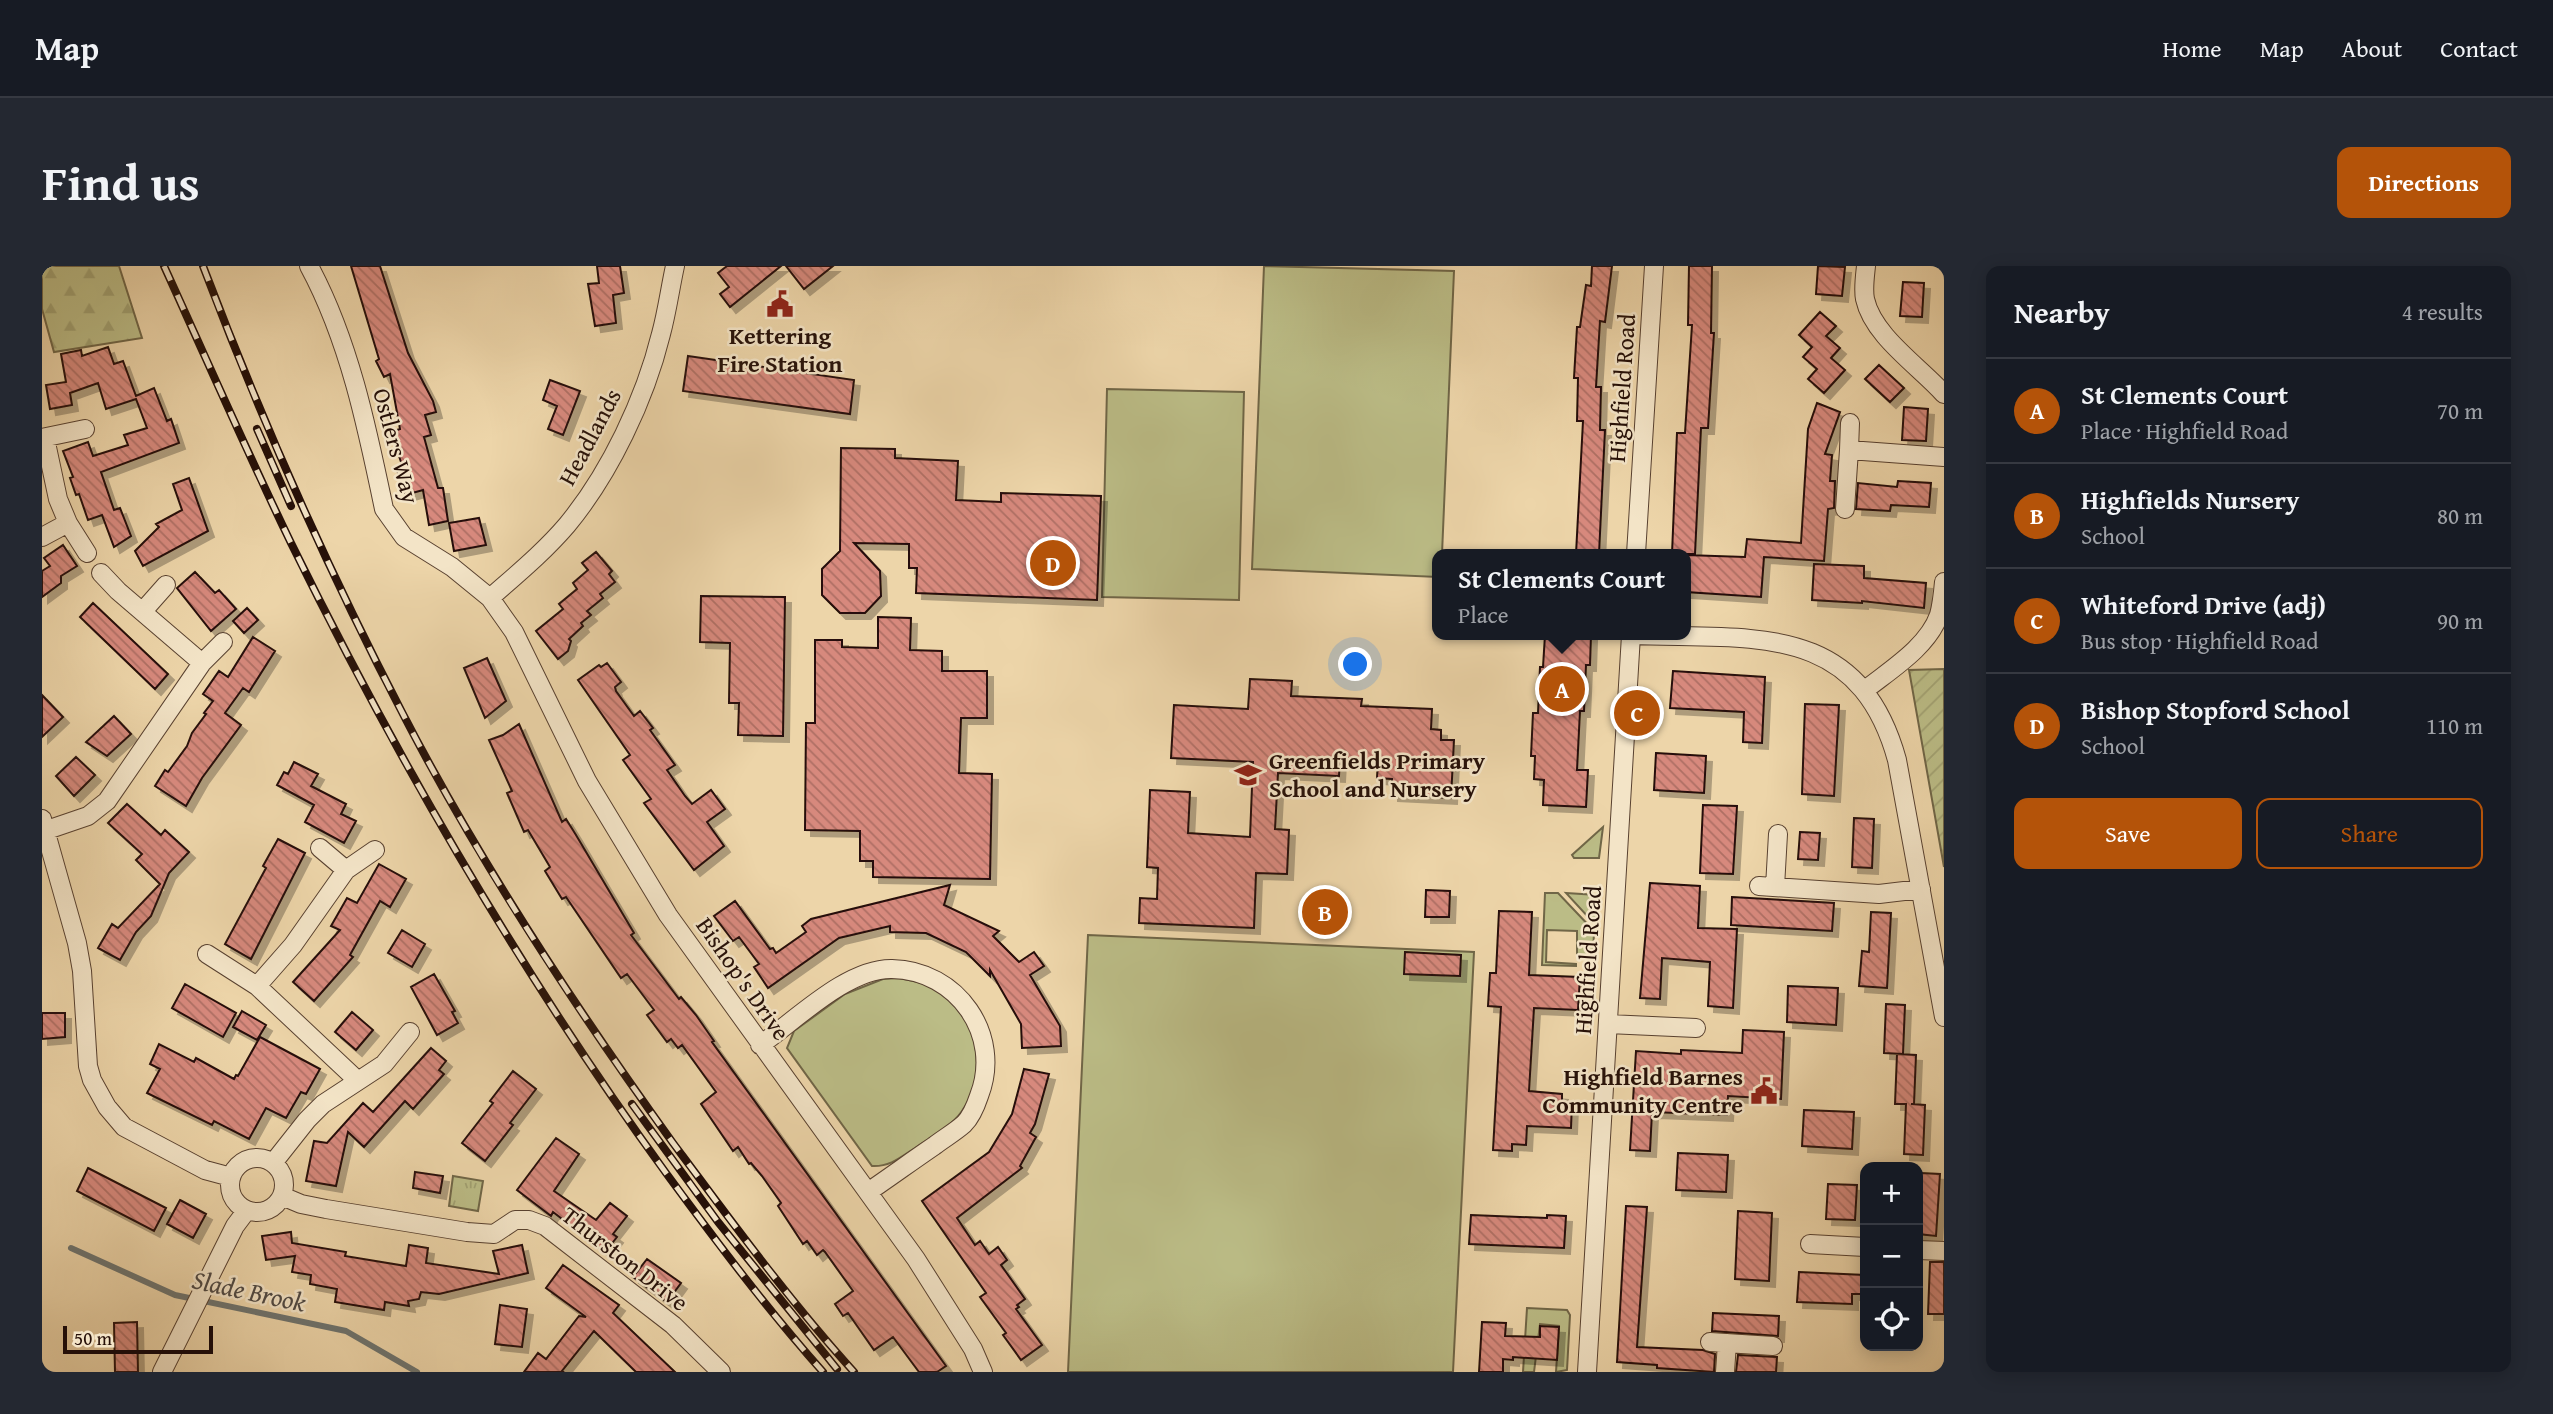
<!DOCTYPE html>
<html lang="en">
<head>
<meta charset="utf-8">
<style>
  body { margin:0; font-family:"Gentium Book Plus",serif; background:#242831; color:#f1f3f6 }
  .controls { position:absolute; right:21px; bottom:21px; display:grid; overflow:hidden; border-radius:14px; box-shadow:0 4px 18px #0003 }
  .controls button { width:63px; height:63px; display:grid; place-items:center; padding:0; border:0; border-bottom:2px solid #363941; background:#171b24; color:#f1f3f6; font:35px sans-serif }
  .scale { position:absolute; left:21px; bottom:18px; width:150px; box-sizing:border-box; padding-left:7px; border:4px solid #261008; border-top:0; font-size:19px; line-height:24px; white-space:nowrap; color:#261008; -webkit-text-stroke:5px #f3e4c7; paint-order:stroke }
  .you { position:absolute; left:1314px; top:399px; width:24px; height:24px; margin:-18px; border:5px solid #fff; border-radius:50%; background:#1a73e8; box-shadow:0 0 0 10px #1a73e833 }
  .badge { display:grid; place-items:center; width:46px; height:46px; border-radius:50%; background:#b45309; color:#fff; font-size:23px; font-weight:700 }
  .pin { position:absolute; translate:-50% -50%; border:4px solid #fff; box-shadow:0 2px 7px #0006 }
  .popup { position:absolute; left:1390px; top:283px; width:259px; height:91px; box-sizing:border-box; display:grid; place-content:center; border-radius:14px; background:#171b24; filter:drop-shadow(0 2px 5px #0005); font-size:23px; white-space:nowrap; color:#9ea1a6 }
  .popup b { font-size:26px; color:#f1f3f6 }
  .popup::after { content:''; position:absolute; left:50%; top:100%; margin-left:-14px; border:14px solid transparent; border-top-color:#171b24 }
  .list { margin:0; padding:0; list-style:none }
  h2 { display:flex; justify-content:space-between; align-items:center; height:91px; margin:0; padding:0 28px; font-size:30px }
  h2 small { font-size:23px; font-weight:400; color:#9ea1a6 }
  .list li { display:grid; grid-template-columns:46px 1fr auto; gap:21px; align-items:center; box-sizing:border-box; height:105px; padding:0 28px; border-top:2px solid #363941 }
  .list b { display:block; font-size:26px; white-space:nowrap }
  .list p { margin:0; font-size:23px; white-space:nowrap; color:#9ea1a6 }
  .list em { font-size:23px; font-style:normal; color:#9ea1a6 }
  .actions { display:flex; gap:14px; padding:21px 28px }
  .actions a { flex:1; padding:16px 0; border:2px solid #b45309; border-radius:14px; text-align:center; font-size:24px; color:#b45309 }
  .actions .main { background:#b45309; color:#fff }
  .icon { flex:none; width:38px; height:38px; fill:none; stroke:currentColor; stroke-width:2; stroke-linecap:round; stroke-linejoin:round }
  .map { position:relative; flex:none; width:1902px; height:1106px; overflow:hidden; border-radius:14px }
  header { display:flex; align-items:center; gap:42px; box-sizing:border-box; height:98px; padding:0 35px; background:#171b24; border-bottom:2px solid #363941 }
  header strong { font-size:33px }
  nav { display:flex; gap:38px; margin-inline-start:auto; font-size:24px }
  .intro { display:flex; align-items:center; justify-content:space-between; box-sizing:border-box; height:168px; padding:0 42px }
  h1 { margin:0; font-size:49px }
  .button { padding:18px 32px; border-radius:14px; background:#b45309; color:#fff; font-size:24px; font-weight:700 }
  main { display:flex; gap:42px; padding:0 42px }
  aside { flex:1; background:#171b24; border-radius:14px; box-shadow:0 4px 18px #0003 }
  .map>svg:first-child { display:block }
  .grass { fill:#bbbc86; stroke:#706647; stroke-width:2 }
  .forest { fill:url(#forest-firs); stroke:#706647; stroke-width:2 }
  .park { fill:url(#park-tufts); stroke:#706647; stroke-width:2 }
  .garden { fill:url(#garden-furrows); stroke:#706647; stroke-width:2 }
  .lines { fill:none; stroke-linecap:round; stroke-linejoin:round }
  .stream { stroke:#6e746f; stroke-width:6 }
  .building { fill:url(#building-back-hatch); stroke:#261008; stroke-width:2; filter:url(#shadow) }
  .minor-casing { stroke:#584130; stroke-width:20 }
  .minor { stroke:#f3e4c7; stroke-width:18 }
  .rail-casing { stroke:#261008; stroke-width:8 }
  .rail { stroke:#f3e4c7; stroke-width:5; stroke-dasharray:16; stroke-linecap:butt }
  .labels { text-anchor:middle; stroke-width:5; stroke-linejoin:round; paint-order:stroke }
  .poi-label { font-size:24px; font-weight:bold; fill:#261008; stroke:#f3e4c7 }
  .street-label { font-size:24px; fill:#261008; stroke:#f3e4c7 }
  .water-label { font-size:26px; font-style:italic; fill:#504a44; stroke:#f3e4c7 }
</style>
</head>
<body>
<header>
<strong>Map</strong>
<nav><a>Home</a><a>Map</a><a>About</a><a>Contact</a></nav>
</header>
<div class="intro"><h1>Find us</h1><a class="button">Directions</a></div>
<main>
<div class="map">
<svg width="1902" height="1106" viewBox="0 0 1902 1106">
  <defs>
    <pattern id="forest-firs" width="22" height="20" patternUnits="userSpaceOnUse" patternTransform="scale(1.75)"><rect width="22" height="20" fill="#bbbc86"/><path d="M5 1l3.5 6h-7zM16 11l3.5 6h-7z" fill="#a1a172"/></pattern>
    <pattern id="park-tufts" width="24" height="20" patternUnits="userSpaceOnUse" patternTransform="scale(1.75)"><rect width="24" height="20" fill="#bbbc86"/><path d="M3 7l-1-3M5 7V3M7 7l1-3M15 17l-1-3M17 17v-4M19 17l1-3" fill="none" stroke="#a1a172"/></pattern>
    <pattern id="garden-furrows" width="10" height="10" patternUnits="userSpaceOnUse" patternTransform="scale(1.75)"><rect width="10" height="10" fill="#bbbc86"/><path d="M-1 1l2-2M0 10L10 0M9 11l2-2" fill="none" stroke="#a1a172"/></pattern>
    <pattern id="building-back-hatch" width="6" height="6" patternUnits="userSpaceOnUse" patternTransform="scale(1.75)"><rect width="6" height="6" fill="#d7897d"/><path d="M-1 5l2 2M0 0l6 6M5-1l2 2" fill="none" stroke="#ae6f64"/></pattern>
    <filter id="shadow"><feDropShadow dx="6" dy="6" stdDeviation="0" flood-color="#0004"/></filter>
  </defs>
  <rect width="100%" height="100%" fill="#edd5a9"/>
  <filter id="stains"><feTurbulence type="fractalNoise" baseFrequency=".00286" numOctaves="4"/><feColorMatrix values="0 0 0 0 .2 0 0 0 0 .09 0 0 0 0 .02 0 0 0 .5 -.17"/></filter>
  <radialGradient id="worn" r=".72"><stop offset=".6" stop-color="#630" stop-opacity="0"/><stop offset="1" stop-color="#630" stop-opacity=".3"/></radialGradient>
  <!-- grass -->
  <path class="grass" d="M1222,0L1412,5L1400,288H1396V311L1210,303Z
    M1065,123L1202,126L1197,334L1060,331Z
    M1561,561L1557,592H1532L1530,589Z
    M1503,627H1516L1552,665L1551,690L1535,689V665L1505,664L1504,696L1534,698V700L1500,699Z
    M1524,627L1555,629V653H1548Z
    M1046,669L1432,686L1411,1106H1026Z
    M856,712C868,714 881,716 893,722C935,745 948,806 920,845C909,861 889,871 873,882C859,891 848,901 830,900L745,782L752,765L803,728L841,713Z
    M1485,1042L1525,1044L1528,1049L1525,1104L1514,1106L1517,1060L1498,1058L1492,1106H1481Z"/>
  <!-- forest -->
  <path class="forest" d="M0,0H77L100,72L12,86L0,43Z"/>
  <!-- park -->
  <path class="park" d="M411,910L441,915L436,945L407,940Z"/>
  <!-- garden -->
  <path class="garden" d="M1902,403V601L1867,404Z"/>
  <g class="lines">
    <!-- stream -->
    <path class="stream" d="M29,982L133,1029L304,1065L375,1106"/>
  </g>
  <!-- building -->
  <path class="building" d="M309,0H338L366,87L391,135L394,146L383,149L389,169L382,171L396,222H401L406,255L387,259L381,224L363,229L354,201L360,199L354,181L357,180L352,165L358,163L348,108L342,111L334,95L337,93Z
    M555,0H578L582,27L571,29L574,57L553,60L546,18L557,17Z
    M685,0H739L688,41L678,28L687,21L676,7Z
    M744,0H791L762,23Z
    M1550,0H1570L1563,56L1558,55L1554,121H1559L1558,164H1563L1557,288H1534L1541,155H1535L1536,112H1532L1535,61H1538L1544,19L1549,20Z
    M1647,0H1670L1669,67H1672L1666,162H1659L1653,288H1630L1635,167H1643L1650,59H1646Z
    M1776,0L1803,1L1800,30L1774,28Z
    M1861,16L1882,17L1880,51L1858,50Z
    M1778,46L1794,60L1784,70L1798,82L1789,92L1803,104L1782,127L1766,113L1775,103L1761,91L1770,81L1757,69Z
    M66,81L72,98L81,95L94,130L112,122L125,155L129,153L137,177L59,206L72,244L78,242L89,270L72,281L60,249L46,254L37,228L34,229L28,212L31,211L21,185L46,176L51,190L86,179L82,169L105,162L94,133L64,143L56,117L28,127L30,139L8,143L4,119L24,116L19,88L39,84L40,90Z
    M646,90L812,114L808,148L641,125Z
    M1837,99L1862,122L1848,136L1823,113Z
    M508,114L538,125L521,169L506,163L515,140L501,134Z
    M1775,137L1798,146L1783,188L1790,189L1788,215H1793L1792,242L1786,243L1782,295L1722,291L1719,331L1644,326V289L1703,291L1705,273L1759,277L1766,163Z
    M1862,141L1886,143L1884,175L1860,174Z
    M799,182L853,183V192L916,195L914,234L959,236V227L1059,230L1055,334L874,327L875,302H867V278L812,277L838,305L839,330L823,347H798L780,329V303L798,285Z
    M147,212L166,265L101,300L93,285L117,261L114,258L140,244L131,218Z
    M1856,215L1889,217L1887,241L1849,239L1848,245L1814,243L1816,217L1855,221Z
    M437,252L444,279L412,285L407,257Z
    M21,279L35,300L19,310V317L0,331V305L8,300L2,292Z
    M554,286L570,305L567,308L573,316L558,328L561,332L545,345L549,349L539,357L541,360L527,373L529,375L526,385L516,393L494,365L521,343L517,338L535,323L531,317L546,304L540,297Z
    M1772,298L1822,300V312L1884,317L1882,342L1820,335V337L1770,334Z
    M153,306L173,327L177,324L194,343L169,365L135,322Z
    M659,330L743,331L741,470L696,469L697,437H687L688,377L658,376Z
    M51,337L126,408L113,423L38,351Z
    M205,342L216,354L202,367L191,355Z
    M836,351L869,352L868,384L900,385V405H945V452H919L917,507L950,508L948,613L831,611V595H818V565L763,564L764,457H773V374H800V381L836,382Z
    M1503,369H1549L1548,399H1544L1542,445H1538L1535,504H1546L1544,541L1501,539L1502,514L1492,513L1493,490H1489L1491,447H1496L1498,401H1501Z
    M211,371L233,385L207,426L201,422L183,447L199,459L160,512L144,540L113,520L123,504L126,506L145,480L150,467L164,448L162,447L171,435L161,428L177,405L186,411Z
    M445,392L464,435L443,452L422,402Z
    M565,397L579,416L573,421L574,425L592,450L598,445L611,462L608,464L633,499L625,504L643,530L650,538L669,524L683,543L665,556L682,580L652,604L602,537L609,533L581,494L588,489L536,414L557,399L559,401Z
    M1631,405L1723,411L1720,477L1701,476L1702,446L1628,442Z
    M1208,413L1250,415L1249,430L1320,433L1319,440L1390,443L1389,463L1399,464V474H1412L1409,532L1350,529V513L1335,512L1336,494L1298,492L1297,510L1236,507L1233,563L1247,564L1245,608L1214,607L1212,662L1097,657L1098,632L1115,633L1116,602L1105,601L1108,524L1148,526L1146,567L1208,571L1211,496L1129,492L1132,439L1206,443Z
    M0,429L21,451L0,471Z
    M1763,438L1797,439L1792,530L1760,528Z
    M72,450L89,468L65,490L44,476Z
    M477,458L520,556L524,553L534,569L592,667L589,669L637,733L639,731L654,749L672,775L670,776L904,1100L895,1106H877L851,1071L832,1084L806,1047L801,1050L793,1038L811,1025L783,986L781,984L775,989L765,975L761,978L736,940L739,937L720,910L709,897L707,898L696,881L691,885L659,838L674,826L640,779L636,782L629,773L625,776L605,749L612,744L585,708L579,712L524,631L520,633L503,605L508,601L486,564L482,566L465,527L470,525L447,474L461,469Z
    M1614,487L1664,490L1662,527L1612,524Z
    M34,491L53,509L32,530L14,510Z
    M252,496L276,508L269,520L304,538L299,548L314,555L302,577L263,556L272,539L235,519L242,506L246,508Z
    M85,538L119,569L123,564L147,586L127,607L109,650L94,666L78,694L56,682L70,658L76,662L118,618L94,594L100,588L66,557Z
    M1661,539L1695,540L1691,608L1658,607Z
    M1812,552L1832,553L1830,602L1810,601Z
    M1758,566L1778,567L1776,594L1756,593Z
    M236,573L263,587L209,693L183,678L224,602L221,600Z
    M337,598L364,613L348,641L338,635L308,689L311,691L272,735L251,716L298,664L289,660L305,632L315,637Z
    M1608,617L1658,620L1656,662L1695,663L1691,742L1666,740L1668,696L1620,692L1618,733L1598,732Z
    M908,619L902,639L957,665L951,670L977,696L992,686L1002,700L988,709L1018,760L1019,780L980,782L979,758L948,704V710L924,686L884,667L848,666V660L797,672L726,722L712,701L717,698L697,671L691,675L672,650L693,635L728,683L731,682L734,687L764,666L760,660L769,653Z
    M1384,624L1408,625L1407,651H1383Z
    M1690,631L1792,637L1790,665L1689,659Z
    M1457,645L1490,646L1487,709L1538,711L1536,744L1492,742L1487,825L1520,828V836H1530L1529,862L1485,860L1484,879L1470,878V885L1451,884L1459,741L1446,740L1448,707H1454Z
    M1829,646L1849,647L1845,722L1817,720L1820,685L1827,686Z
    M360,664L383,678L370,701L346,687Z
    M1363,686L1419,689L1418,710L1362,708Z
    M392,708L413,745L410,746L416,757L395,769L369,721Z
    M143,718L194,747L181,771L130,742Z
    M1746,720L1796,722L1794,759L1745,756Z
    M1844,738L1863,739L1861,788L1842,787Z
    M200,745L224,759L215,774L191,761Z
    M310,746L331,764L314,784L293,766Z
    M0,747H23V771L0,773Z
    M1701,764L1742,766L1739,833L1686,830L1685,849L1610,846L1608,885L1588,884L1594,785L1639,788V784L1700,787Z
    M218,771L278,803L264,828L259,826L244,852L224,842L207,873L172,855L170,859L105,827L118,803L108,798L117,778L152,796L154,792L192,813L194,809L196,810Z
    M389,782L404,795L397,804L402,808L371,843L363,835L322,881L306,866L294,920L264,915L272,875L285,877L321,837L331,846Z
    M1855,788L1874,789L1872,838H1869L1883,839L1881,889L1862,888L1864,838H1853Z
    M982,803L1007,808L993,858L988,867L994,871L978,900L980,902L915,952L933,979L938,975L947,988L956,981L965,994L959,999L983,1033L975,1039L977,1041L974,1043L1000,1079L979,1094L961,1069L964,1067L938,1031L944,1027L880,935L947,886L970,848Z
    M471,805L494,823L468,857L471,859L443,895L420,877L451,837L448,835Z
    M1762,844L1812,846L1810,883L1760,880Z
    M514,872L537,888L512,925L554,954L568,937L585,950L571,968L575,971L563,986L511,946L509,950L475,924Z
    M1636,887L1686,889L1684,926L1634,924Z
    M46,902L124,942L112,965L35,925Z
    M373,906L401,910L398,927L371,922Z
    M1879,907L1898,908L1894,970L1876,968Z
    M1786,918L1815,919L1813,954L1784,953Z
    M138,934L164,948L151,972L125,958Z
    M1584,940L1605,941L1595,1081L1661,1084L1673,1088L1672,1106L1615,1102V1099L1575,1096Z
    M1696,945L1730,947L1727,1015L1693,1013Z
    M1429,949L1505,952V949L1524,950L1522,982L1427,978Z
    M249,966L250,977L304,986L303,990L364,1000L367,979L386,982L384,997L457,1008L451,985L480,979L486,1007L397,1028L379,1026L377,1033L366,1035L367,1040L343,1036L342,1044L293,1036L295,1023L268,1018L269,1009L250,1006L253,990L224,994L220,970Z
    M605,993L639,1017L625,1036L591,1011Z
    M1888,996H1902V1048H1886Z
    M521,999L577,1039L571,1047L633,1106H594L552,1065L520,1105L522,1106H482L496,1087L504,1093L537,1050L544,1051L504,1022Z
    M1757,1006L1823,1009V1028H1810V1038L1755,1036Z
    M458,1039L485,1043L480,1081L453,1078Z
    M1671,1047L1737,1050L1736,1070L1670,1065Z
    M95,1056L96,1106H73L72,1057Z
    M1440,1056L1464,1057L1463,1070L1498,1071V1060L1517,1061L1515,1094L1471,1091V1094L1461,1093V1106H1437Z
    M1696,1089L1735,1091L1734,1106H1694Z"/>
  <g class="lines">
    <defs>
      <path id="minor" d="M267,0C307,74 325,161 342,243L362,271L410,301L448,332L472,366L545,515L626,649L874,993L931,1083L941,1106
        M1824,0C1823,10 1821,23 1823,33C1831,70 1877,100 1902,128
        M0,172L43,163
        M3,172L16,233L26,257L45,287
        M1807,184L1808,157
        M1803,243L1807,184L1902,191
        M0,271L26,257
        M1594,288L1612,0
        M448,332C474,309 502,286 525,259C568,207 603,133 619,68C625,46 628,23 633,0
        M101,345L124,319
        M160,397L181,376
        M1823,424C1848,404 1886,381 1897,349C1900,338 1901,327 1902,316
        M0,553L35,677L40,705L46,800L50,814L65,841L82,861L163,904L189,911
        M5,564L46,550L65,535L160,397L76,325L59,307
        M278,582L304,604
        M1717,620L1837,628L1879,623
        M1733,621L1736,568
        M165,688L215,720
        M1566,758L1654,762
        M718,779C753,755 805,702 850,703C915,704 961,769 937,830C934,839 929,851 922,858C913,866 901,873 892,880C870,895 848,911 826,926
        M315,814L215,720L251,679L304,604L333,584
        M188 919a27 27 0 1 1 54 0a27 27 0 1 1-54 0Z
        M231,897L265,854L281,838L342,798L368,766
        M240,930L259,938L284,943L425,966L452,968L473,954H487L503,960L631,1059L679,1106
        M1768,978L1823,981
        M1876,984L1902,985
        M1668,1076L1731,1080
        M120,1106L193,960L205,944
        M1545,1106L1589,369C1707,374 1816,353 1855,494L1902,751
        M1683,1106L1685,1077"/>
    </defs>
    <!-- minor casing -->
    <use href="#minor" class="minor-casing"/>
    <!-- minor -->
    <use href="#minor" class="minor"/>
    <defs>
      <path id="rail" d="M122,0C164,92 205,186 249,277C357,497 480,709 624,907C674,975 725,1043 781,1106
        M161,0C219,153 286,304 362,450C439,599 533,741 631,877C689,955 747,1034 812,1106
        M215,163L249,240
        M590,838L676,956L795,1103"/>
    </defs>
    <!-- rail casing -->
    <use href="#rail" class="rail-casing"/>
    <!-- rail -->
    <use href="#rail" class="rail"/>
  </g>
  <!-- icons -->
  <defs>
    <symbol id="civic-bare" viewBox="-9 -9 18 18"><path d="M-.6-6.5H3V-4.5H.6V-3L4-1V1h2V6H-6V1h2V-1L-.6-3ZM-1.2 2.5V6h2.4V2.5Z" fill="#8f2418" stroke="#f3e4c7" stroke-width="2.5" paint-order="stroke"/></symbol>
    <symbol id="school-bare" viewBox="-9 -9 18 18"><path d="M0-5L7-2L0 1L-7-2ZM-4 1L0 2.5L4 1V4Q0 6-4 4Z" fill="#8f2418" stroke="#f3e4c7" stroke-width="2.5" paint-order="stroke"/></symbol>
  </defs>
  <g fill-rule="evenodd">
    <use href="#civic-bare" x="719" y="19" width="38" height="38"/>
    <use href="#school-bare" x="1187" y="490" width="38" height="38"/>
    <use href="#civic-bare" x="1703" y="806" width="38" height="38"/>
  </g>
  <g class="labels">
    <!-- poi labels -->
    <g class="poi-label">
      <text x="738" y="78">Kettering<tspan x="738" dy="28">Fire Station</tspan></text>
      <text x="1227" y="503" text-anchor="start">Greenfields Primary<tspan x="1227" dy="28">School and Nursery</tspan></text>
      <text x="1701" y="819" text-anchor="end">Highfield Barnes<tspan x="1701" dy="28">Community Centre</tspan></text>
    </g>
    <!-- street labels -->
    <g class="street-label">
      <text transform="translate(1580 122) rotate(-86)" y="8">Highfield Road</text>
      <text transform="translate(548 171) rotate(-62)" y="8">Headlands</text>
      <text transform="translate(354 180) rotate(75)" y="8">Ostlers Way</text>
      <text transform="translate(1546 694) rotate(-86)" y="8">Highfield Road</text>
      <text transform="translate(701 713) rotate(55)" y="8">Bishop's Drive</text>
      <text transform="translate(583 993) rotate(38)" y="8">Thurston Drive</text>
    </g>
    <!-- water labels -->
    <g class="water-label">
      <text transform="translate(207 1025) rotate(12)" y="9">Slade Brook</text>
    </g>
  </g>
  <rect width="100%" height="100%" filter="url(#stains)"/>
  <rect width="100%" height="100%" fill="url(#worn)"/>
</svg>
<div class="controls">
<button>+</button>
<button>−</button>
<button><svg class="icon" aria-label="locate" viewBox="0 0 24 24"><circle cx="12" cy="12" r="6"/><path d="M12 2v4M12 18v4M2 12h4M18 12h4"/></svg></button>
</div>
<div class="scale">50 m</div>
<div class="you"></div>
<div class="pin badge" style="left:1520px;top:423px">A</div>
<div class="popup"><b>St Clements Court</b>Place</div>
<div class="pin badge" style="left:1283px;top:646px">B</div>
<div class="pin badge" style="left:1595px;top:447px">C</div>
<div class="pin badge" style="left:1011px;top:297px">D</div>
</div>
<aside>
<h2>Nearby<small>4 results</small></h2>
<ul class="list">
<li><span class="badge">A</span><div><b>St Clements Court</b><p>Place · Highfield Road</p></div><em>70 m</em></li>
<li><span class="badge">B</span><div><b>Highfields Nursery</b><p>School</p></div><em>80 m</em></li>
<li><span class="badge">C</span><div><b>Whiteford Drive (adj)</b><p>Bus stop · Highfield Road</p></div><em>90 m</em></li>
<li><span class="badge">D</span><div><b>Bishop Stopford School</b><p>School</p></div><em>110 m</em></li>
</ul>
<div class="actions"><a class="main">Save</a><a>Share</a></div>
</aside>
</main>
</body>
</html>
